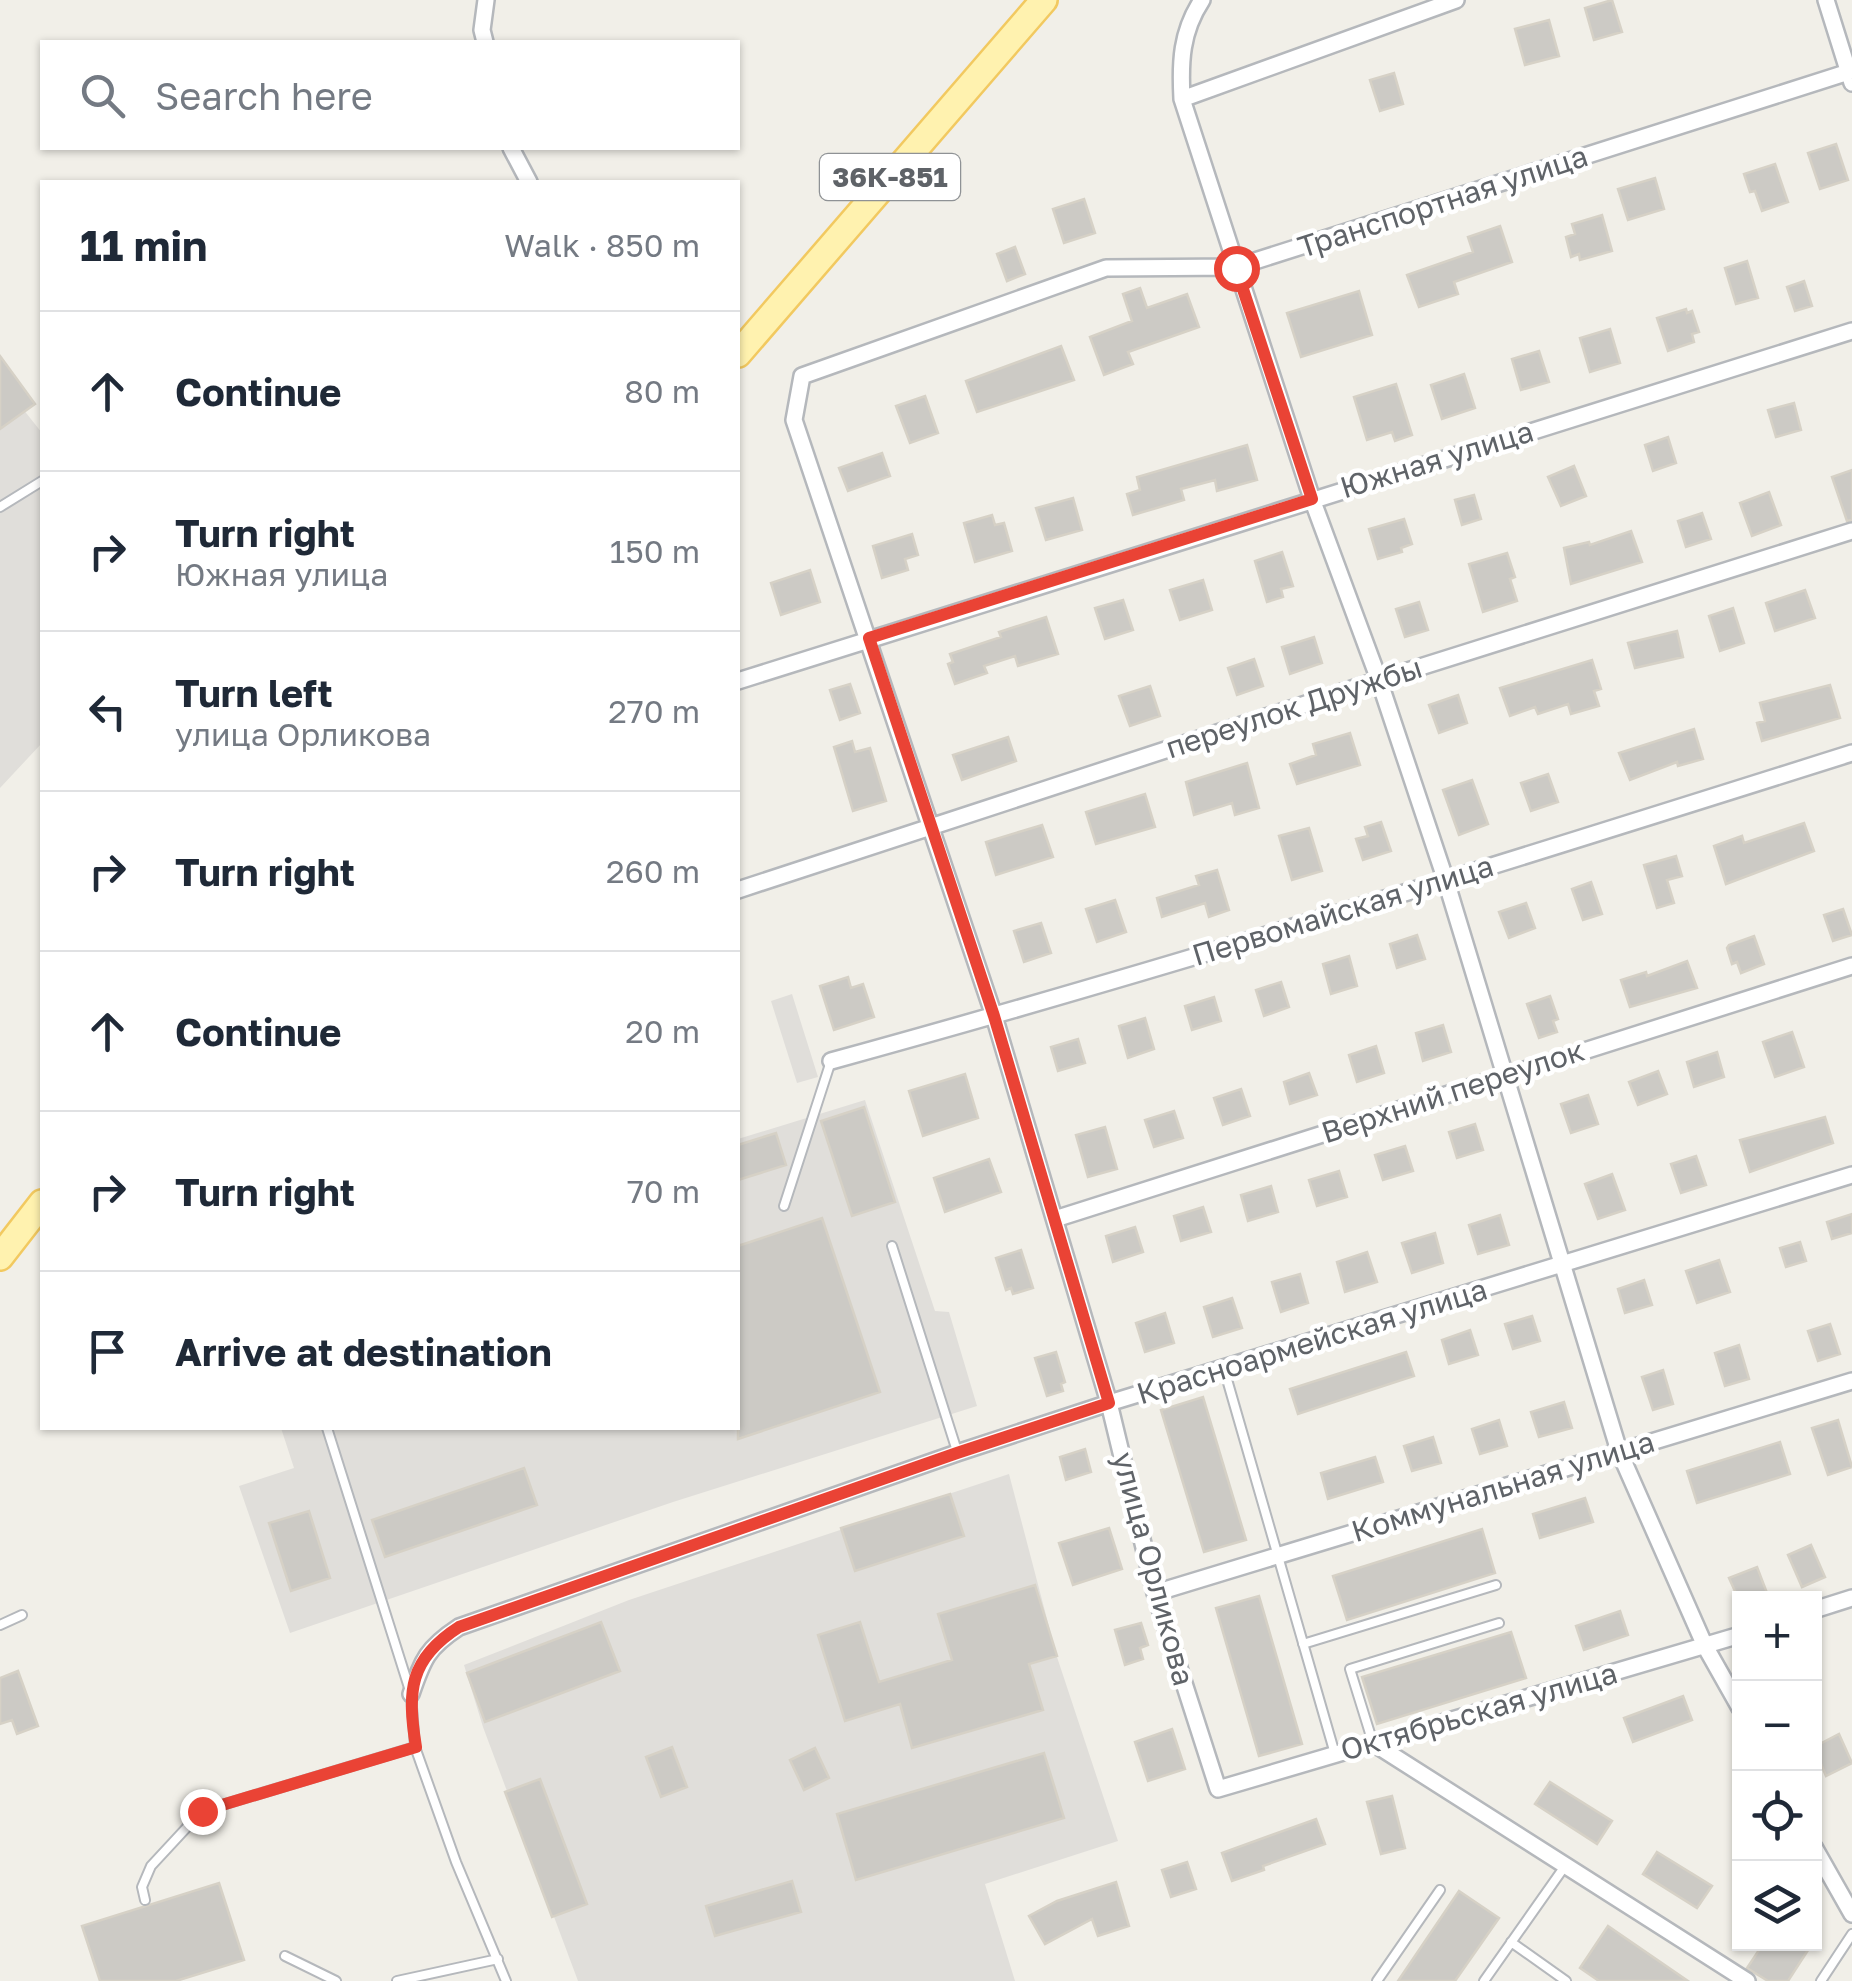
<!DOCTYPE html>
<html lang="en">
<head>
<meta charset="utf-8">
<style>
  body { margin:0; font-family:"Golos Text",sans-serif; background:#f6f6f7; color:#1f2937 }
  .controls { position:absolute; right:30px; bottom:30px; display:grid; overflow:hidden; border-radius:0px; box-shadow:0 2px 8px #0004 }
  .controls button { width:90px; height:90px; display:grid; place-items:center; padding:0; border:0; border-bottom:2px solid #e0e1e3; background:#fff; color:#1f2937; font:50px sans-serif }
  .stop { position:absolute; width:30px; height:30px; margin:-22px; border:8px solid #ea4335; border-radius:50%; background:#fff }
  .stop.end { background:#ea4335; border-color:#fff; box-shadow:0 2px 10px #0008 }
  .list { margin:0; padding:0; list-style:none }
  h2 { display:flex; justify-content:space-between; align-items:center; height:130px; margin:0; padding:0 40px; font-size:42px }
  h2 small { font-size:32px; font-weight:400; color:#747a83 }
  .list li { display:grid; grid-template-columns:65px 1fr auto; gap:30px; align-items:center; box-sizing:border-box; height:160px; padding:0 40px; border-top:2px solid #e0e1e3 }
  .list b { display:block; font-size:38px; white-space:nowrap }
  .list p { margin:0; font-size:32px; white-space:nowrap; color:#747a83 }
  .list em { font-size:32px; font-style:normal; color:#747a83 }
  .icon { flex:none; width:55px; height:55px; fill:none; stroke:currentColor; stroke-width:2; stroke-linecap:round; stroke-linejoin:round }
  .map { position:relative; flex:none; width:1852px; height:1981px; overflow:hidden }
  .search { position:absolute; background:#fff; box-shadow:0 2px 8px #0004; left:40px; top:40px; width:700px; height:110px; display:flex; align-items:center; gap:25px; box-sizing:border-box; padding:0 35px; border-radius:0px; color:#747a83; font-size:38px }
  .panel { position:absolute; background:#fff; box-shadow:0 2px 8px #0004; left:40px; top:180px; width:700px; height:1250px; border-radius:0px }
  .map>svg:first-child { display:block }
  .industrial { fill:#e0deda }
  .building { fill:#cccac5; stroke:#d6d1c6; stroke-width:2.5 }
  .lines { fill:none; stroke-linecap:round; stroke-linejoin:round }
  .lane-casing { stroke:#b5b8bc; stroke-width:12 }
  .street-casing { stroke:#b5b8bc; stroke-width:20 }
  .primary-casing { stroke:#f2c960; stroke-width:30 }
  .lane { stroke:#fff; stroke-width:8 }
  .street { stroke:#fff; stroke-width:15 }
  .primary { stroke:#fff2af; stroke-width:25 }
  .route { stroke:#ea4335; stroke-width:12 }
  .labels { text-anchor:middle; stroke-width:9; stroke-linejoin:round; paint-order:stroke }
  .shield { fill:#fff; stroke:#8f9295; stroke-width:2.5 }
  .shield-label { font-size:28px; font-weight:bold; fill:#5f6368 }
  .street-label { font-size:30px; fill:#5f6368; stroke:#fff }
</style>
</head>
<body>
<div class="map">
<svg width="1852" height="1981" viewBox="0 0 1852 1981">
  <rect width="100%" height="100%" fill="#f1efe8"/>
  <!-- industrial -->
  <path class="industrial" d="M0,380L42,433V743L0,788Z
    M792,994L818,1077L797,1083L771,1001Z
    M865,1100L935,1311L949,1312L977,1406L673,1502L290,1633L239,1486L294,1468L281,1428H738V1139Z
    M1009,1474L1057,1657L1118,1841L985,1884L1015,1981H578L483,1727L464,1665L629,1600Z"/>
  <!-- building -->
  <path class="building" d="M1612,0L1622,32L1594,40L1585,8Z
    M1549,20L1559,56L1525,65L1515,29Z
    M1394,73L1403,104L1380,111L1370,80Z
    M1836,144L1848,180L1820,189L1808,153Z
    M1775,164L1788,202L1762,211L1755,191L1750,192L1744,174Z
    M1655,178L1664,209L1628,220L1618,189Z
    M1084,199L1095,233L1064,243L1053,209Z
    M1602,215L1612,251L1580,260L1579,254L1571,257L1566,237L1575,234L1572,224Z
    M1500,226L1512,262L1454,282L1458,294L1419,307L1407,275L1473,252L1468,237Z
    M1015,247L1025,274L1007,281L997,254Z
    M1747,261L1758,298L1736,304L1725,268Z
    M1804,281L1812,306L1795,311L1787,287Z
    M1140,288L1147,308L1187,294L1199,327L1128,352L1133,364L1104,375L1090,337L1132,321L1123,294Z
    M1359,291L1372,335L1301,357L1287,313Z
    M1686,309L1687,313L1692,311L1699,332L1692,334L1694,342L1668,351L1657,318Z
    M1610,329L1620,363L1590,372L1580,338Z
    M1061,346L1074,380L977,412L966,381Z
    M1539,351L1549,382L1521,390L1512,359Z
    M0,356L35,404L0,429Z
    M1464,374L1475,408L1442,419L1431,385Z
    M1396,384L1412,435L1395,441L1392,432L1367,440L1354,397Z
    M925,396L938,433L910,443L896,406Z
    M1794,403L1801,430L1776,437L1768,410Z
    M1668,437L1676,463L1653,471L1645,445Z
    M1247,445L1257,480L1217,491L1215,480L1181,489L1184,500L1133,515L1127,494L1140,490L1137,477Z
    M882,453L890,476L848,491L839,468Z
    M1574,466L1586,496L1561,506L1548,477Z
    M1852,470V520L1847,521L1832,477Z
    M1769,492L1781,525L1752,536L1740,503Z
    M1474,495L1481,519L1462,525L1455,500Z
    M1073,498L1082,530L1046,540L1036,508Z
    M1702,513L1711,539L1686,547L1678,521Z
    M992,515L995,525L1004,523L1012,551L975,562L964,523Z
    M1404,519L1412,544L1401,548L1402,552L1378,559L1369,529Z
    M1631,531L1642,562L1571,584L1564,548L1589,542L1590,545Z
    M912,534L918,555L905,559L908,570L882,578L873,546Z
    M1282,552L1293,586L1281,589L1283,597L1267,602L1255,561Z
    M1507,553L1515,577L1510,579L1517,601L1483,612L1469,564Z
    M810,570L820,602L781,615L771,583Z
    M1203,580L1212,610L1180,620L1170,590Z
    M1805,590L1815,618L1775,631L1766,603Z
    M1123,600L1133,630L1105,639L1095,608Z
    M1419,602L1428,630L1405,637L1396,609Z
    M1733,608L1744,643L1720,651L1709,616Z
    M1046,617L1058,654L1018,666L1015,656L984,666L987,673L955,684L948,664L953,662L950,654L1001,637L999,632Z
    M1677,631L1683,657L1635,668L1628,643Z
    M1314,637L1322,663L1290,674L1282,647Z
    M1254,659L1263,686L1237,695L1228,668Z
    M1592,660L1601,689L1594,691L1599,706L1571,714L1568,704L1538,714L1535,707L1510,716L1500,688Z
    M850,684L860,713L840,720L830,690Z
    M1830,685L1840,718L1762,741L1757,723L1765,721L1760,703Z
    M1150,686L1160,716L1130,726L1119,696Z
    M1458,695L1467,723L1439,733L1429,705Z
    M1694,729L1703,759L1678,766L1677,762L1630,780L1619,753Z
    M1350,733L1360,765L1297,784L1290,764L1316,755L1313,744Z
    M1008,737L1016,761L962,780L953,755Z
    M852,741L855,752L870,748L886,801L853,811L834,747Z
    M1247,763L1259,808L1235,815L1232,803L1194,815L1186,782Z
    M1548,774L1558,802L1531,811L1521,783Z
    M1472,780L1488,824L1459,835L1443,790Z
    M1145,794L1155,827L1096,844L1086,812Z
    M1381,822L1391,851L1363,860L1356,839L1368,836L1365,827Z
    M1804,823L1814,851L1726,884L1714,846L1742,836L1744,843Z
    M1042,825L1053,857L996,875L986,842Z
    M1309,828L1322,871L1292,880L1279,836Z
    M1676,856L1682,876L1667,880L1674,903L1657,908L1644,865Z
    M1217,870L1229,910L1209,917L1205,903L1162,917L1157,898L1199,885L1196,876Z
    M1591,882L1602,914L1583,920L1572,889Z
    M1115,900L1126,932L1097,942L1086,909Z
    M1526,903L1535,928L1509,938L1499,912Z
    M1843,909L1852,935L1833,941L1824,915Z
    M1041,923L1051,953L1024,962L1014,931Z
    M1417,935L1425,959L1397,968L1390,944Z
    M1754,936L1764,964L1741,973L1737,962L1732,964L1727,948L1729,945Z
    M1349,956L1357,986L1331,994L1323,964Z
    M1687,961L1697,988L1630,1007L1621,980L1646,972L1647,976Z
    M848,977L851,988L863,984L874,1017L834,1030L820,986Z
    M1281,982L1289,1007L1264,1016L1256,990Z
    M1550,996L1558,1019L1553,1021L1557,1032L1539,1038L1527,1004Z
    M1214,997L1221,1021L1192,1030L1185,1006Z
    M1145,1018L1154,1049L1128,1058L1119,1026Z
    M1443,1025L1451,1052L1423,1061L1416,1033Z
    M1792,1032L1804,1067L1775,1077L1763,1042Z
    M1078,1039L1085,1063L1058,1071L1051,1047Z
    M1376,1046L1384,1073L1357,1082L1349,1055Z
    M1717,1052L1724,1077L1694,1087L1687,1062Z
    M1658,1071L1667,1094L1638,1105L1629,1082Z
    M1309,1073L1317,1095L1290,1104L1284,1082Z
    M965,1074L978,1118L923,1136L909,1091Z
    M1241,1089L1250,1116L1223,1125L1214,1098Z
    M1588,1095L1598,1124L1571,1133L1561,1104Z
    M864,1107L895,1202L852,1216L821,1121Z
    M1174,1111L1183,1138L1154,1147L1145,1120Z
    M1825,1117L1833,1143L1750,1172L1740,1140Z
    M1475,1124L1483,1150L1457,1158L1449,1132Z
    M1105,1127L1117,1169L1088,1177L1076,1135Z
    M776,1133L786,1165L738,1180V1145Z
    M1405,1146L1413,1171L1383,1180L1375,1155Z
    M1696,1156L1706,1185L1681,1193L1671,1164Z
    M989,1159L1001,1192L945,1212L934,1178Z
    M1339,1171L1347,1197L1317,1206L1309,1180Z
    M1612,1174L1625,1210L1598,1219L1585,1184Z
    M1271,1186L1278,1212L1248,1221L1241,1195Z
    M1203,1207L1211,1232L1181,1241L1174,1216Z
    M1852,1214V1233L1832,1239L1827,1222Z
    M1500,1215L1509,1245L1478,1254L1469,1225Z
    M822,1218L880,1392L738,1439V1246Z
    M1135,1227L1143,1252L1113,1262L1106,1236Z
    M1435,1233L1443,1263L1412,1273L1402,1243Z
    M1800,1242L1806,1261L1786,1267L1780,1248Z
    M1021,1250L1033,1288L1013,1294L1011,1288L1006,1290L996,1258Z
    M1367,1252L1377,1282L1345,1292L1337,1262Z
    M1719,1260L1730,1292L1697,1303L1686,1271Z
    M1300,1274L1308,1303L1281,1312L1272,1282Z
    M1644,1280L1652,1305L1625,1313L1618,1289Z
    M1232,1298L1242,1328L1213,1337L1204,1307Z
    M1165,1313L1174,1343L1145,1352L1136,1323Z
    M1532,1316L1540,1341L1513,1349L1505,1324Z
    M1830,1324L1840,1354L1818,1361L1808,1331Z
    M1470,1330L1478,1355L1449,1364L1442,1340Z
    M1739,1345L1749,1379L1725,1386L1715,1353Z
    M1056,1352L1065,1382L1061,1384L1063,1391L1047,1396L1035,1358Z
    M1406,1352L1414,1376L1298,1414L1290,1389Z
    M1663,1370L1673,1404L1653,1410L1642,1377Z
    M1203,1397L1246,1540L1204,1552L1161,1410Z
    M1564,1402L1572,1428L1539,1437L1531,1412Z
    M1499,1420L1507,1446L1480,1454L1472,1429Z
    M1838,1420L1852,1467L1828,1475L1812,1428Z
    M1433,1437L1441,1463L1412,1471L1404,1446Z
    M1780,1442L1790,1474L1697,1503L1687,1471Z
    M1085,1449L1091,1472L1066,1480L1060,1457Z
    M1375,1457L1383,1482L1328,1499L1321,1473Z
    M524,1468L537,1505L385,1557L372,1520Z
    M950,1494L964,1536L855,1571L841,1528Z
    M1585,1498L1593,1522L1540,1538L1533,1514Z
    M309,1511L330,1578L291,1591L269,1523Z
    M1109,1528L1122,1569L1073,1585L1059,1543Z
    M1482,1529L1495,1573L1347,1620L1333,1576Z
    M1811,1545L1825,1577L1802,1587L1788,1555Z
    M1757,1567L1767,1593L1753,1598H1738L1729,1578Z
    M1035,1585L1057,1656L1029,1664L1043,1710L912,1748L900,1704L845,1721L818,1635L860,1622L879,1682L952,1660L938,1614Z
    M1259,1596L1302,1744L1259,1756L1216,1608Z
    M1620,1611L1628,1635L1584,1650L1576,1626Z
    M601,1622L620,1671L485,1722L467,1673Z
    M1141,1623L1148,1645L1140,1648L1143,1659L1125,1665L1115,1630Z
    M1511,1632L1526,1678L1377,1724L1362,1677Z
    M18,1671L38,1726L17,1734L12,1720L0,1724V1678Z
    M1683,1696L1692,1720L1633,1742L1624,1718Z
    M1172,1729L1185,1769L1148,1781L1135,1742Z
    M1839,1734L1852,1763L1826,1776L1814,1747Z
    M672,1747L687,1787L661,1797L646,1757Z
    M815,1748L829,1778L804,1790L790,1760Z
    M1044,1753L1064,1818L856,1880L837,1814Z
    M540,1779L587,1904L552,1917L505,1792Z
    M1550,1782L1612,1821L1597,1844L1535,1804Z
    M1392,1796L1405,1848L1381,1854L1367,1802Z
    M1316,1819L1325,1844L1263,1866L1264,1870L1232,1881L1222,1853Z
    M1657,1852L1712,1886L1697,1908L1643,1874Z
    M1187,1862L1196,1889L1171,1897L1162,1870Z
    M792,1881L801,1912L715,1936L706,1906Z
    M1116,1882L1129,1926L1098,1936L1092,1919L1045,1944L1029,1916L1057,1901Z
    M219,1883L244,1960L176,1981H100L82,1926Z
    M1459,1891L1499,1918L1455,1981H1398Z
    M1608,1926L1688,1981H1599L1580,1968Z
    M1763,1944H1812L1788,1981H1768L1747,1968Z"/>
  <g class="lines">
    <defs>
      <path id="lane" d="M0,507L42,481
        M784,1206L831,1061
        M892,1246L957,1451
        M1224,1369L1335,1754
        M327,1428L411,1694L415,1747L456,1862L506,1981
        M0,1625L22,1615
        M1303,1644L1496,1585
        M1373,1743L1350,1669L1499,1623
        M145,1900L142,1887L151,1866L202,1811L415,1747
        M1511,1942L1566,1981
        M285,1956L336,1981
        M397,1981L498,1959
        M1377,1981L1440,1890
        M1484,1981L1565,1866
        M1821,1981L1852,1934"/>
      <path id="street" d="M1202,0C1181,32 1180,62 1182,99L1312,499L1379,680L1446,881L1619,1451L1705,1646L1740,1708
        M1826,0L1852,83
        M485,42L482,30L486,0
        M1182,99L1456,0
        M511,148L529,182
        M738,681L1852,331
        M738,890L1379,680L1852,531
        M831,1061C1174,967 1513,860 1852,753
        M1055,1219L1852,966
        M1155,1593L1852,1381
        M1814,1610L1852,1598
        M1740,1635L1218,1789L1155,1593L1109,1403L994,1016L794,420L802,376L1106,268L1236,267L1852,71
        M411,1694C423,1659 427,1648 459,1627L957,1453L1109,1403L1852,1175
        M1373,1743L1747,1981
        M1814,1847L1852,1914"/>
      <path id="primary" d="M738,354L1044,0
        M0,1257L42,1203"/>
    </defs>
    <!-- lane casing -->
    <use href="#lane" class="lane-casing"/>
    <!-- street casing -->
    <use href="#street" class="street-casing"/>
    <!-- primary casing -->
    <use href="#primary" class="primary-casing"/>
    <!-- lane -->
    <use href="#lane" class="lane"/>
    <!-- street -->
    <use href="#street" class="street"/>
    <!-- primary -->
    <use href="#primary" class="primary"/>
  </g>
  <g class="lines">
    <!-- route -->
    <path class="route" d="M202,1811L416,1747C407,1691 409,1659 459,1627L957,1453L1109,1403L994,1016L869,638L1312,499L1236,268"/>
  </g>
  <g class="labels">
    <!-- shield labels -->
    <rect class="shield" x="820" y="154" width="140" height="46" rx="8"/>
    <g class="shield-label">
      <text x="890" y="187">36К-851</text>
    </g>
    <!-- street labels -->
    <g class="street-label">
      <text transform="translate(1443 202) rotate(-18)" y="10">Транспортная улица</text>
      <text transform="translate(1437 460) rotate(-17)" y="10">Южная улица</text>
      <text transform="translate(1294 708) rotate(-18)" y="10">переулок Дружбы</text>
      <text transform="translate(1343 911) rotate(-17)" y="10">Первомайская улица</text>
      <text transform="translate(1453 1092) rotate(-18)" y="10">Верхний переулок</text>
      <text transform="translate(1312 1342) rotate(-17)" y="10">Красноармейская улица</text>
      <text transform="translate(1503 1487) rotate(-17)" y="10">Коммунальная улица</text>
      <text transform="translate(1153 1569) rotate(75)" y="10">улица Орликова</text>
      <text transform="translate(1479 1712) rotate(-16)" y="10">Октябрьская улица</text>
    </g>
  </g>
</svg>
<div class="controls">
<button>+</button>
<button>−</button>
<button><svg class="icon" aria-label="locate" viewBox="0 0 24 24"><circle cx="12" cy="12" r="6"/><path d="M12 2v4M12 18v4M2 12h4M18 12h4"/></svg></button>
<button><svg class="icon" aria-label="layers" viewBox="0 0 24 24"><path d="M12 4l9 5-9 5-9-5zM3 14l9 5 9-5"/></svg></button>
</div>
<div class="stop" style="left:1236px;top:268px"></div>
<div class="stop end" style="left:202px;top:1811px"></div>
<div class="search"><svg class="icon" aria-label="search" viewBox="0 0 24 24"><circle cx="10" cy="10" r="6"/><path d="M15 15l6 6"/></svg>Search here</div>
<section class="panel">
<h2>11 min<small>Walk · 850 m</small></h2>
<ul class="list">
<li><svg class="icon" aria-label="ahead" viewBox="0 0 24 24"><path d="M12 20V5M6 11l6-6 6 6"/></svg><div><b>Continue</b></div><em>80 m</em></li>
<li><svg class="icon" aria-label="right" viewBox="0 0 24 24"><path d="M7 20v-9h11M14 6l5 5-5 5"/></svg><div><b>Turn right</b><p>Южная улица</p></div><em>150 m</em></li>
<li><svg class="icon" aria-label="left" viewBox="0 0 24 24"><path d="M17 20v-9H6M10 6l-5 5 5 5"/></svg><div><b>Turn left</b><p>улица Орликова</p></div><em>270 m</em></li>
<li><svg class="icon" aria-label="right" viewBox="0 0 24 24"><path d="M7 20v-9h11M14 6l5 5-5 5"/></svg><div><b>Turn right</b></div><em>260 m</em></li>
<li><svg class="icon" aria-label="ahead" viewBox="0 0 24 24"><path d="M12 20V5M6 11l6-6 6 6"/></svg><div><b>Continue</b></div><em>20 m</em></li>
<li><svg class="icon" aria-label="right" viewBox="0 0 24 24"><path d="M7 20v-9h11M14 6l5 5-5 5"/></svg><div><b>Turn right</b></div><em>70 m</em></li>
<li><svg class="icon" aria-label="arrive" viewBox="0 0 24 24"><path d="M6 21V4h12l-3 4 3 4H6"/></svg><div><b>Arrive at destination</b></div></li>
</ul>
</section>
</div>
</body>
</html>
